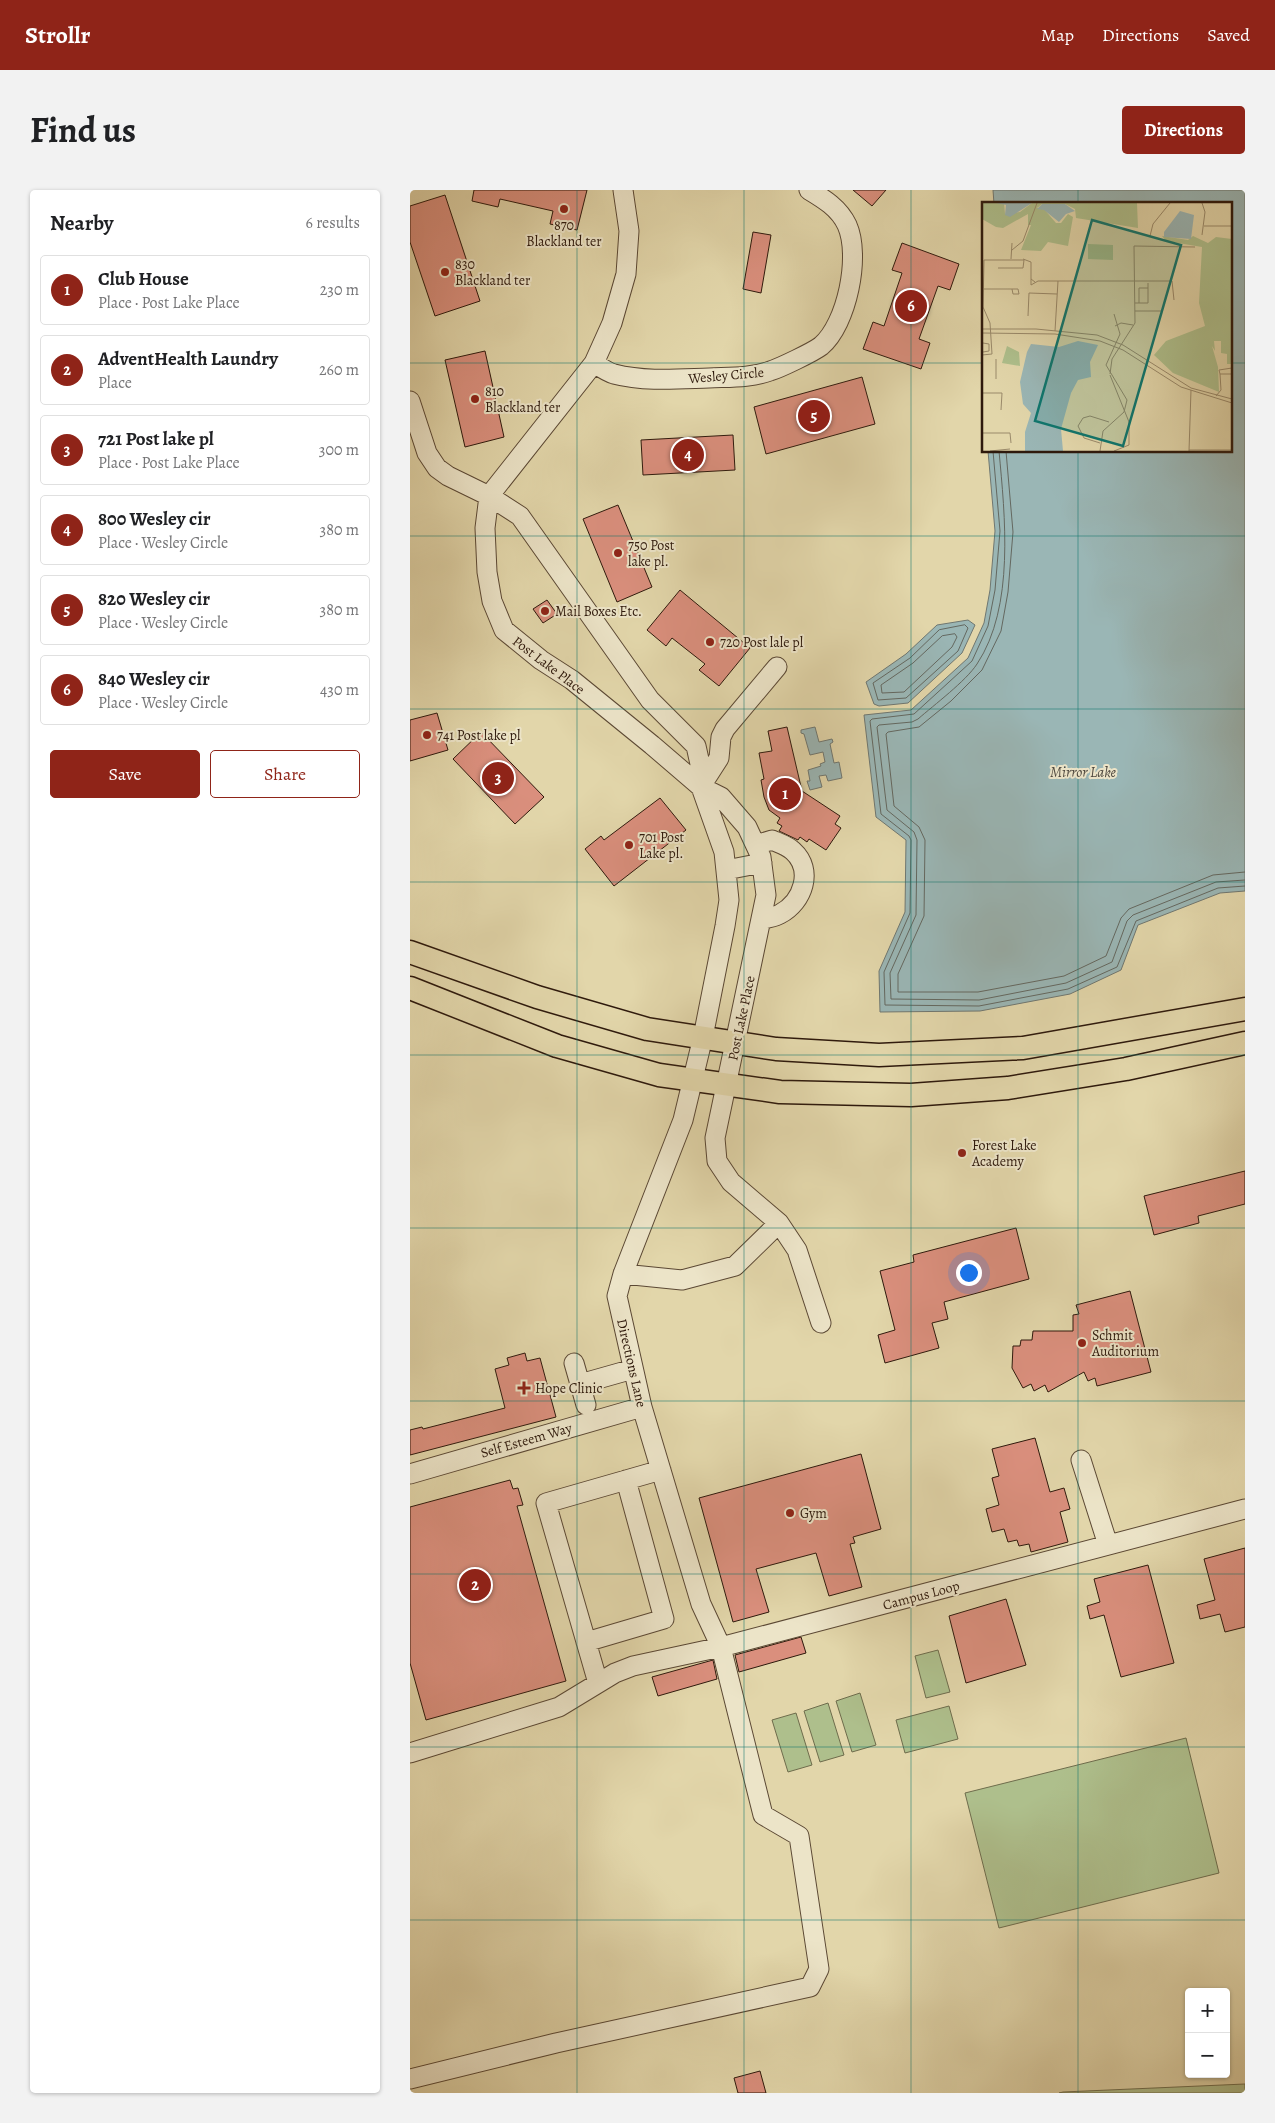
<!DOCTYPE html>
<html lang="en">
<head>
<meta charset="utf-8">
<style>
  body { margin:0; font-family:Alegreya,serif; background:#f2f2f2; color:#202124 }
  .controls { position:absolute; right:15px; bottom:15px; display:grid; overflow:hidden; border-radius:5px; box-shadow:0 1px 4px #0004 }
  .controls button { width:45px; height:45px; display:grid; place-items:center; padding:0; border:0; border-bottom:1px solid #e0e0e0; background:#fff; color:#202124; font:25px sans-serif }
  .you { position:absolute; left:558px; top:1082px; width:18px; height:18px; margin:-12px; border:4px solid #fff; border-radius:50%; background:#1a73e8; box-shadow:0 0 0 8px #1a73e833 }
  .badge { display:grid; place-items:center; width:32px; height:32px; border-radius:50%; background:#8f2418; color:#fff; font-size:16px; font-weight:700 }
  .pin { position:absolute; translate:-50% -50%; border:2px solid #fff; box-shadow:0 1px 5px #0006 }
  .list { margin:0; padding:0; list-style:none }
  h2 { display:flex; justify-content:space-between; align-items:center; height:65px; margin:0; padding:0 20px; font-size:21px }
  h2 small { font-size:16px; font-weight:400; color:#757577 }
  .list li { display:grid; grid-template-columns:32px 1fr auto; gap:15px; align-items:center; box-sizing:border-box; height:70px; margin:0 10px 10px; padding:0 10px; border:1px solid #e0e0e0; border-radius:5px }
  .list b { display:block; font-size:19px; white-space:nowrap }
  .list p { margin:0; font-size:16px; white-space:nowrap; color:#757577 }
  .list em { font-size:16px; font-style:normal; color:#757577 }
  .actions { display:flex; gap:10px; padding:15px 20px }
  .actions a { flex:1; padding:11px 0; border:1px solid #8f2418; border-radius:5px; text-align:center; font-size:18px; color:#8f2418 }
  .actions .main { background:#8f2418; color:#fff }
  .map { position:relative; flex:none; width:835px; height:1903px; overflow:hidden; border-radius:5px }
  header { display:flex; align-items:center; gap:30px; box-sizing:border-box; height:70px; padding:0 25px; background:#8f2418; color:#fff }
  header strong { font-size:24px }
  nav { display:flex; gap:28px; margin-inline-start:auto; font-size:18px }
  .intro { display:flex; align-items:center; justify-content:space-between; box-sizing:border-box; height:120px; padding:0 30px }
  h1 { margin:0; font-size:35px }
  .button { padding:12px 22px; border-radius:5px; background:#8f2418; color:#fff; font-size:18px; font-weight:700 }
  main { display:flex; gap:30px; padding:0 30px }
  aside { flex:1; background:#fff; border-radius:5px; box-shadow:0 1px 4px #0004 }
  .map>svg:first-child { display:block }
  .green { fill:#aebf8c; stroke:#6e6c4c }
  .water { fill:#9ab6b5; stroke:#6f7771 }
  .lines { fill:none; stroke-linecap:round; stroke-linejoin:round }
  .shore { stroke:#646860; stroke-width:1 }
  .building { fill:#da8f7d; stroke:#2e190c }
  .minor-casing { stroke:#5b4834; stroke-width:21 }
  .major-casing { stroke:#2e190c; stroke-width:25 }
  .minor { stroke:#ece4c8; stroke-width:19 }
  .major { stroke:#e2d6aa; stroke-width:22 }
  .grid { fill:none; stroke:#0f766e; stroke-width:1; stroke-opacity:0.55 }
  .poi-dot { fill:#8f2418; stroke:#ece4c8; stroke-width:2 }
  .labels { text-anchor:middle; stroke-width:4; stroke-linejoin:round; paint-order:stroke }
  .poi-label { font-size:14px; fill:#2e190c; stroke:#ece4c8; text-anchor:start }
  .street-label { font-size:14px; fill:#2e190c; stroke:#ece4c8 }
  .water-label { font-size:15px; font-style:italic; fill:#4e483f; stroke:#ece4c8 }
  .inset-road { fill:none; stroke:#9a8a6b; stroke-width:1 }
  .view { fill:#0f766e; fill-opacity:0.15; stroke:#0f766e; stroke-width:2.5 }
  .inset-edge { fill:none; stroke:#2e190c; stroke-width:2.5 }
</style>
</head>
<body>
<header>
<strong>Strollr</strong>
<nav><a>Map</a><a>Directions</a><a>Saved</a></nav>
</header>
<div class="intro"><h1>Find us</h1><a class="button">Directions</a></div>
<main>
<aside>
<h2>Nearby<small>6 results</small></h2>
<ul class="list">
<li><span class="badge">1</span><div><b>Club House</b><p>Place · Post Lake Place</p></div><em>230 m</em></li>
<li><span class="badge">2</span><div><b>AdventHealth Laundry</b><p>Place</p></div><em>260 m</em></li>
<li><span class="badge">3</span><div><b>721 Post lake pl</b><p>Place · Post Lake Place</p></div><em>300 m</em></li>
<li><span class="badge">4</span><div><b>800 Wesley cir</b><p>Place · Wesley Circle</p></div><em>380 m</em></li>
<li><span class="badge">5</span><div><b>820 Wesley cir</b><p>Place · Wesley Circle</p></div><em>380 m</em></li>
<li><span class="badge">6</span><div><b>840 Wesley cir</b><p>Place · Wesley Circle</p></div><em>430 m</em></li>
</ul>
<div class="actions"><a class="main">Save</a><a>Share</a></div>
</aside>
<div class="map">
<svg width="835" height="1903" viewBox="0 0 835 1903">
  <rect width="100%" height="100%" fill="#e2d6aa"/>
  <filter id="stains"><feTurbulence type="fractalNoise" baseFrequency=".004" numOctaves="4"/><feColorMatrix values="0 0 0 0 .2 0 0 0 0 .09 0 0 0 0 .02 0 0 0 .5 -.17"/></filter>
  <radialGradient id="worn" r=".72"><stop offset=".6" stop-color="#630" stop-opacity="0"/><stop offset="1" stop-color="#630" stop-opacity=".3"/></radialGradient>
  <!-- green -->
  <path class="green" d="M528,1460L540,1502L516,1508L505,1466Z
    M450,1503L466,1555L442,1562L426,1511Z
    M418,1513L434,1565L410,1572L394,1521Z
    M539,1516L548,1549L495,1563L486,1530Z
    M386,1523L402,1575L378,1582L362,1530Z
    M776,1548L809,1683L589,1738L555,1603Z
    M835,1894V1903H649L653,1902Z"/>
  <!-- water -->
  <path class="water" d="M583,0H835V701L810,703L728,735L711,780L660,804L570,821L470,822L469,781L495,722L496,650L466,627L454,525L501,520L558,468L574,433L580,400L585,341L578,261H821V14H584Z
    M558,430L565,435L552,463L498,513L469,516L464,514L456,492L496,464L527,435Z
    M405,537L409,552L422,549L423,552L420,554L424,573L429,572L432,588L418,591L416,585L409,586L412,597L400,600L397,591H400L398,580L411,576L410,574L415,572L413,562L400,565L394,544L391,543V540Z"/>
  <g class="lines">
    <!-- shore -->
    <path class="shore" d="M583,261L590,341L585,400L578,436L562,471L504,524L462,529L460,531L471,624L499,646L501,650L500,723L474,782L475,815L569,816L658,799L707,777L726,731L808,698L835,696
      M589,261C595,326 605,417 567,474C556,491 524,515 508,529L502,532L469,535L467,537L477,620L504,642L507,650L506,725L480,783L481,809L569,810L656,793L702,772L717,731L723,725L806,692L835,690
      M596,261L603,342L598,402L591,441L572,480L541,511L509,537L478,542L476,544L484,616L509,637L515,650L514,726L488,784V802H568L654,786L696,766L711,728L719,719L803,685L835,682
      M555,435L558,438L548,461L496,508L468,510L463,493L500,468L529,440Z
      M545,444L547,447L542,457L494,502L472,503L471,495L503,473L532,446Z"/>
  </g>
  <!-- building -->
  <path class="building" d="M64,0H177L167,40L140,34L143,21L90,9L88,17L62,11Z
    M443,0H476L462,16Z
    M35,5L70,111L25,126L0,52V16Z
    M343,42L361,45L351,103L333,99Z
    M492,53L549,74L540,100L528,96L509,149L520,153L511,179L453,159L463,132L474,136L492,83L482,80Z
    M75,161L94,247L55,257L35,170Z
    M452,187L465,234L356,264L344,217Z
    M323,245L325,280L233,285L231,250Z
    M208,315L242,397L207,412L173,329Z
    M270,400L340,458L309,496L289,480L295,474L262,448L256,456L237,440Z
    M137,410L147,424L133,433L123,419Z
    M27,523L38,560L0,571V530Z
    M377,537L392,601L430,626L425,634L431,638L416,660L399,649L397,652L390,647L388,650L369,641L372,636L367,633L370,628L359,620L354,607L351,590L354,589L349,563L362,561L358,541Z
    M71,542L134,607L105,634L43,569Z
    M250,608L276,640L204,696L175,659L191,646L194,650Z
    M835,981V1014L788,1026L789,1033L744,1045L734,1006Z
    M606,1038L619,1089L534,1112L538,1129L522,1133L529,1158L475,1173L468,1145L485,1140L470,1081L504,1072L503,1065Z
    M720,1101L741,1182L687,1196L685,1188L678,1191L674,1182L638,1202L635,1195L624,1201L621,1194L613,1198L602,1178L603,1156H610L611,1150H622L623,1141H663V1125L669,1124L666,1115Z
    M115,1163L117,1171L130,1168L146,1227L0,1265V1240L12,1237L13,1239L95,1218L85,1179L99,1175L97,1168Z
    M625,1248L640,1302L654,1298L660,1319L650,1322L658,1352L621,1362L619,1354L609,1356L607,1350L598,1352L594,1339L582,1342L576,1319L589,1315L582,1288L589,1286L582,1259Z
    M451,1264L471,1339L443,1347L445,1353L440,1354L452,1397L419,1406L406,1363L346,1379L359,1422L323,1432L289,1308Z
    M100,1290L103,1299L108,1298L113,1315L107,1316L156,1491L16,1530L0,1473V1317Z
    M835,1358V1437L815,1442L810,1424L790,1429L787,1415L805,1410L794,1369Z
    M738,1375L764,1473L711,1487L694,1425L680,1429L677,1416L690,1412L684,1389Z
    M596,1409L616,1475L556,1493L539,1426Z
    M391,1447L396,1463L329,1482L325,1465Z
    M303,1470L307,1489L248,1506L242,1487Z
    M350,1881L356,1903H328L324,1888Z"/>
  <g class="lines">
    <defs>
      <path id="minor" d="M213,0L219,41L216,84L202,133L184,173L79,306L75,338L77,382L82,411L94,440L131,470L162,490L242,555L291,597L311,607L337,637L351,667L356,705L305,948L307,971L321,992L369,1033L387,1060L411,1133
        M184,173C190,177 197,182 204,184C235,192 268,189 299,188C319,187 341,188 360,181C370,178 403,162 411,156C437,134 451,66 437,35C429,18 414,9 399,0
        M0,211L17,263L27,278L38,286L79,306L110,326L240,510L286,556L294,592
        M291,596L309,568L311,547L315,539L367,477
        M346,655L362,650C369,653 378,656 383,661C404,680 393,712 370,724C365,727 357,728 351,730
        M316,680L352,673
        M213,1084L272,1090L325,1076L369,1033
        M164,1173L170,1194
        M176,1215L170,1194L223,1179
        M671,1270L698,1355
        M0,1284L232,1217
        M176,1452L254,1429L216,1290
        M188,1493L136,1313L251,1280
        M0,1563L149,1517L205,1483L223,1476L311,1457L835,1319
        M0,1889L146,1853L400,1797L409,1779L389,1646L353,1625L311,1457L291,1414L232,1217L207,1106L213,1084L273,930L293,847L315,736L319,710L314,662L291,597"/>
      <path id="major" d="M0,762L127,807L237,839L366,859L469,865L613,858L835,819
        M0,798L147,856L249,885L370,902L501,905L598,898L716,879L835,853"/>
    </defs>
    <!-- minor casing -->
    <use href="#minor" class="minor-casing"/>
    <!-- major casing -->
    <use href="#major" class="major-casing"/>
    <!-- minor -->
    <use href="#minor" class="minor"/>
    <!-- major -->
    <use href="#major" class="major"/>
  </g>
  <!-- grid -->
  <path class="grid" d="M167,0V1903M334,0V1903M501,0V1903M668,0V14M0,173H574M821,173H835M668,261V1903M0,346H835M0,519H835M0,692H835M0,865H835M0,1038H835M0,1211H835M0,1384H835M0,1557H835M0,1730H835"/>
  <!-- markers -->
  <g class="poi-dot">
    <circle cx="154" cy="19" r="5"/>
    <circle cx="35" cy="82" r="5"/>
    <circle cx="65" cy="209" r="5"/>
    <circle cx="208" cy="363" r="5"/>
    <circle cx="135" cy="421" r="5"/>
    <circle cx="300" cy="452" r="5"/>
    <circle cx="17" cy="545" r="5"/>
    <circle cx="219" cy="655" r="5"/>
    <circle cx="552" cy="963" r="5"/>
    <circle cx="672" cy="1153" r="5"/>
    <path d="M111.5 1190.5h5v5h5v5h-5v5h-5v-5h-5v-5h5z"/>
    <circle cx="380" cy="1323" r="5"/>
  </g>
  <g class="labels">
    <!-- poi labels -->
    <g class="poi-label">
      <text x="154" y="40" text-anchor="middle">870<tspan x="154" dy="16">Blackland ter</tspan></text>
      <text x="45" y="79">830<tspan x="45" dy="16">Blackland ter</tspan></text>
      <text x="75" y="206">810<tspan x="75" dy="16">Blackland ter</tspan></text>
      <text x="218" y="360">750 Post<tspan x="218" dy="16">lake pl.</tspan></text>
      <text x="145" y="426">Mail Boxes Etc.</text>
      <text x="310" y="457">720 Post lale pl</text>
      <text x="27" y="550">741 Post lake pl</text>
      <text x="229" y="652">701 Post<tspan x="229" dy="16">Lake pl.</tspan></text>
      <text x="562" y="960">Forest Lake<tspan x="562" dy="16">Academy</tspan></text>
      <text x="682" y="1150">Schmit<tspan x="682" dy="16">Auditorium</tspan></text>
      <text x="125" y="1203">Hope Clinic</text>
      <text x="390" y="1328">Gym</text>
    </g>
    <!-- street labels -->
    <g class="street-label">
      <text transform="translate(316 185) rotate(-5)" y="5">Wesley Circle</text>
      <text transform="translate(139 475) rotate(37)" y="5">Post Lake Place</text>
      <text transform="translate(331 828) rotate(-78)" y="5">Post Lake Place</text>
      <text transform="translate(222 1173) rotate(77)" y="5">Directions Lane</text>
      <text transform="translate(116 1250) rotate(-16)" y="5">Self Esteem Way</text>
      <text transform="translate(511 1405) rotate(-15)" y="5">Campus Loop</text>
    </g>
    <!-- water labels -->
    <g class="water-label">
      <text x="673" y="587">Mirror Lake</text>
    </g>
  </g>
  <!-- overview -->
  <g transform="translate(572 12)">
    <rect width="250" height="250" fill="#e2d6aa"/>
    <path d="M0,1H22L23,12L38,10L50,1H155L156,26L94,16L93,7L83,2H60L55,6L62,7L74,21H79L86,12L91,15L86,44L66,40L59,49L39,48L49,23H46V12L21,26L14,25L0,17ZM180,34L206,38L211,34L226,41L234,35L250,37L249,162H245V152L239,151V139H232L233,149L230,144L236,165L237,190L191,171L172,153L184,139L223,124L217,101L220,45L184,39ZM106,42L131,43V58L106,57ZM25,144L37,150L38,164L20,161Z" fill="#aebf8c"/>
    <path d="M14,1H50L28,15L23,13L24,3ZM60,2H83L93,9L84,12L77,20L62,8L55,7ZM198,9L212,13L209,37L182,35V30ZM96,139L116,143L108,160L109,175L96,178L89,191L79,227L81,249H43V230L49,211L41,202L38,180L45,150L49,142L77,145Z" fill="#9ab6b5"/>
    <path class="inset-road" d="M222,24H250M220,33L223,10L220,1M168,34L171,22L188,1M30,48L41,39L55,1M29,57L30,41M41,57L49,60V77L53,80M49,77V83L56,79H76M2,87H36L37,92H31L30,87M153,101H166V81M157,101V86H166M153,109H180M46,114L47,91L75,92M133,124L139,121L151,123M0,127H54L115,133L141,143L209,186L250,197M73,129L76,79H190L192,98M0,131L73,132L118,139L141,148L199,185L250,201M1,150L7,149V142L1,141M0,153L10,152L8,121L1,105L2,58H42L41,66H16M250,166L237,168L238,172H250M128,172L130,157L153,121L152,44L213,45M128,173L147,220V243L132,249M14,177V157M0,191H20L19,208M234,194L239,188L238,172M0,231H28L29,241M118,241L102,236L96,224L101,216L108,214L127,220M207,248H250M8,249L28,247M118,249L121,229L142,210L145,198L124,163L138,132L132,112M207,249L209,188"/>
    <path class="view" d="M110,18L199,43L141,244L53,219Z"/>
    <rect width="250" height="250" class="inset-edge"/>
  </g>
  <rect width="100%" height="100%" filter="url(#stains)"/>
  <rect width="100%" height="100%" fill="url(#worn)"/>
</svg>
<div class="controls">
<button>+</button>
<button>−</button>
</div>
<div class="you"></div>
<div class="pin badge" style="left:375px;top:604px">1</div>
<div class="pin badge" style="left:65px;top:1395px">2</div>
<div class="pin badge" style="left:88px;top:588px">3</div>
<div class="pin badge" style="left:278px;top:265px">4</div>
<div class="pin badge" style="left:404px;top:226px">5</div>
<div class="pin badge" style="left:501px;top:116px">6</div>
</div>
</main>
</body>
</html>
